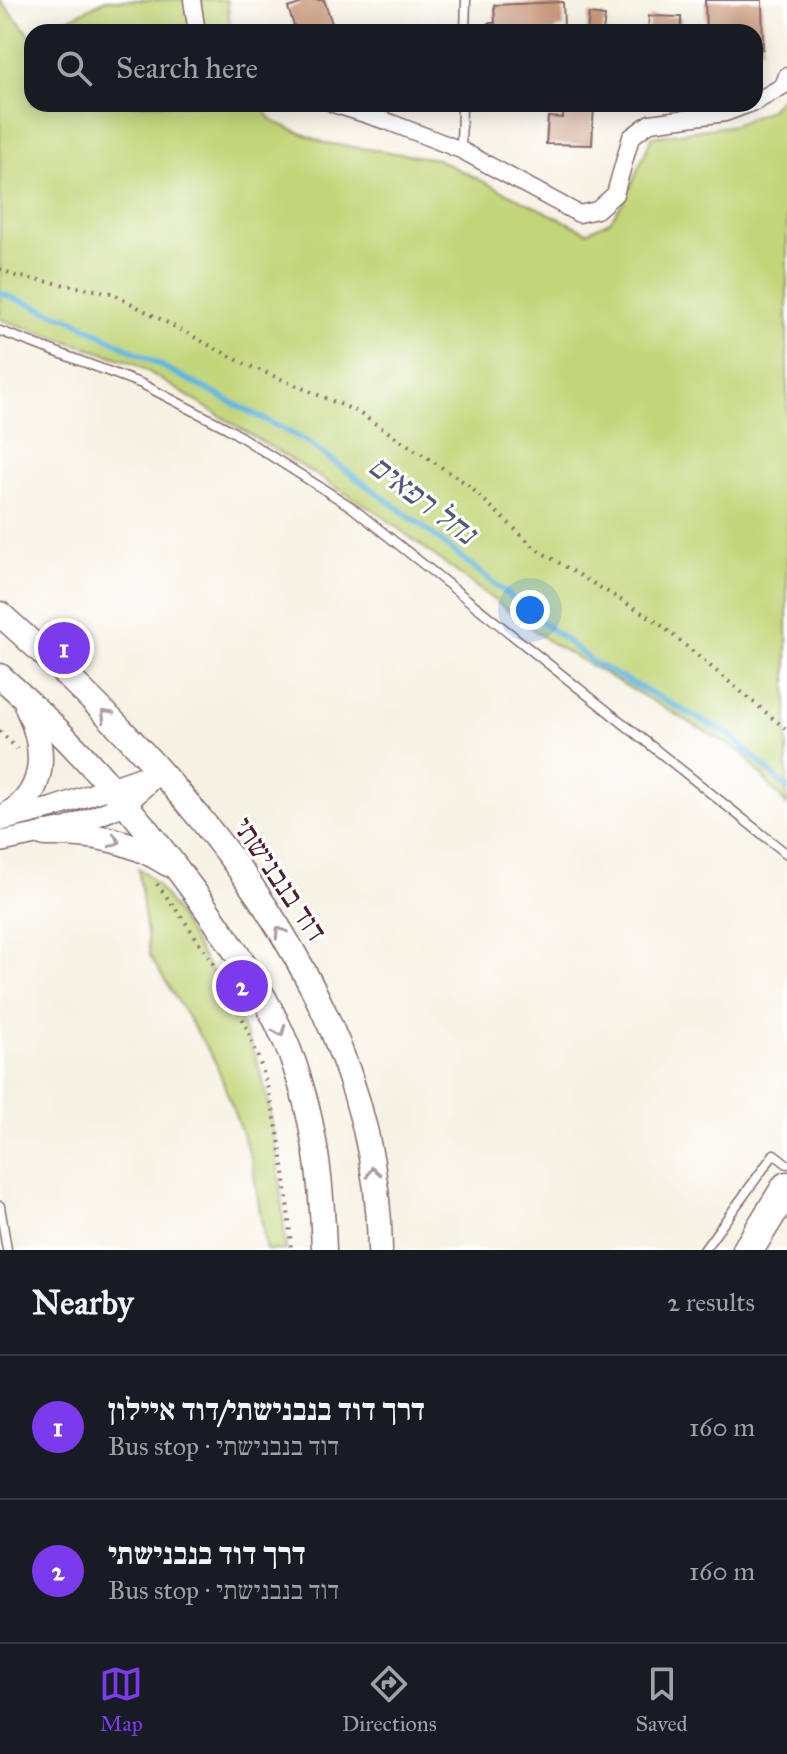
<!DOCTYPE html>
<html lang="en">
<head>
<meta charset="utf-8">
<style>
  body { margin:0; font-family:"IM FELL Great Primer","Frank Ruhl Libre",serif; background:#20242c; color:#f1f3f6 }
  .you { position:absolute; left:530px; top:610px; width:28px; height:28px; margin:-20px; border:6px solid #fff; border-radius:50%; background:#1a73e8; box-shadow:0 0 0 12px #1a73e833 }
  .badge { display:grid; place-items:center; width:52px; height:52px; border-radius:50%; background:#7c3aed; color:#fff; font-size:26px; font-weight:700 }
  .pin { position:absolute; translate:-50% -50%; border:4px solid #fff; box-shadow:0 2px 8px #0006 }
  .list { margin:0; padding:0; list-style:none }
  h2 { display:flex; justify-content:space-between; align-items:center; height:104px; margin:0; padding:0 32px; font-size:34px }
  h2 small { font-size:26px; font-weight:400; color:#9ea1a6 }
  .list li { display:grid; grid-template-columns:52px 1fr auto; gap:24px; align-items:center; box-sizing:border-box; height:144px; padding:0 32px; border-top:2px solid #363941 }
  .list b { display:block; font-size:30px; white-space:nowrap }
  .list p { margin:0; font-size:26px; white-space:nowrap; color:#9ea1a6 }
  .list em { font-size:26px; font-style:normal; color:#9ea1a6 }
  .icon { flex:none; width:44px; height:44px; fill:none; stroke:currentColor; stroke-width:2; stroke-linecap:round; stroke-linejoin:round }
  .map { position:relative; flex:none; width:787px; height:1250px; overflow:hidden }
  .search { position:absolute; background:#171b24; box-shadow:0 4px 20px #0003; left:24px; right:24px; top:24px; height:88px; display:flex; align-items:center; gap:20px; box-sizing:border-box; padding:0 28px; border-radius:24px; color:#9ea1a6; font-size:30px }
  .sheet { height:392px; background:#171b24 }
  nav { display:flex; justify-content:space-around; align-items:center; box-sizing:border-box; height:112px; border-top:2px solid #363941; background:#171b24; font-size:22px; color:#9ea1a6 }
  nav a { display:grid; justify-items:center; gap:4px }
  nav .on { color:#7c3aed }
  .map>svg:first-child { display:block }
  .green { fill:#c2d578; stroke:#867a52; stroke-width:2 }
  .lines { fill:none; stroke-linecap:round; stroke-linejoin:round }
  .stream { stroke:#61b5dd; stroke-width:6 }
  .building { fill:#c9997c }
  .service-casing { stroke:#86696b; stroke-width:11 }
  .minor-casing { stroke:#86696b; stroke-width:19 }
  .tertiary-casing { stroke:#86696b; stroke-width:23 }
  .secondary-casing { stroke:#86696b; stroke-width:27 }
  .motorway-casing { stroke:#86696b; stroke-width:33 }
  .path { stroke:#86696b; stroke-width:4; stroke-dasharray:2 6; stroke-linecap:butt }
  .service { stroke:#fff; stroke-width:8 }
  .minor { stroke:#fff; stroke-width:16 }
  .tertiary { stroke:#fff; stroke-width:20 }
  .secondary { stroke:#fff; stroke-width:24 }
  .motorway { stroke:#fff; stroke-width:30 }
  .oneway { stroke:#ae9aa0 }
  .labels { text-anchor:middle; stroke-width:6; stroke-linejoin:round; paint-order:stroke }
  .street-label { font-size:30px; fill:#4a1f2b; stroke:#fff }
  .water-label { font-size:32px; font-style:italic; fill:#535b72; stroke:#fff }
</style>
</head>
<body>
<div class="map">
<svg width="787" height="1250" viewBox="0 0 787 1250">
  <rect width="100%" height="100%" fill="#fff"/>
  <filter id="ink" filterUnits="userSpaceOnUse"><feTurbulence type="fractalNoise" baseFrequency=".0125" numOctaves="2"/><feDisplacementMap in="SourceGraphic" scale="16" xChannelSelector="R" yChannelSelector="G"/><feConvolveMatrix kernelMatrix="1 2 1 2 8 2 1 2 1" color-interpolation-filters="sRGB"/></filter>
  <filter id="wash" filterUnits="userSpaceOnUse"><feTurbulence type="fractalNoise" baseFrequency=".006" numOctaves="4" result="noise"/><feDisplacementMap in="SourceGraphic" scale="32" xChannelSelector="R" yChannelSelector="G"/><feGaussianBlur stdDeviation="1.8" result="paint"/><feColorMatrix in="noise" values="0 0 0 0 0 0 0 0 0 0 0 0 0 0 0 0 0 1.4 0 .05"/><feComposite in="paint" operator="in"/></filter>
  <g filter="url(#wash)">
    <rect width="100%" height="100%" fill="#f6f2e3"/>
    <!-- green -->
    <path class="green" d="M0,0L32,37V104H259L274,122L325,143L437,159L587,232L610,221L624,201L652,137L734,125L769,110L787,91V805L741,752L551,643L378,513L134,363L0,319Z
      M106,0H227L231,32H42Z
      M138,868C158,880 178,916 190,936C213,976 242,1017 257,1061C277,1122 280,1187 286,1250H266L252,1161L216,1063L150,956Z"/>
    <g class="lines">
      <!-- stream -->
      <path class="stream" d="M0,293L75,321L306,441L422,526L594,663L730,735L787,788"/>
    </g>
    <g id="blocks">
      <!-- building -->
      <path class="building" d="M298,0H324L335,32H296L288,8L300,4Z
        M705,0H762L763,49H755V32H706Z
        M563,2L564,27L556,28V32H489L488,23H495L494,5Z
        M589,14L605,16L603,32H587Z
        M649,16L681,17V32H648Z
        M564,104H594L592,145L546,144L548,117L563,118Z"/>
    </g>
  </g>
  <g filter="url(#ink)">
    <use href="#blocks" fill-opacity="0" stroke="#86696b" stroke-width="2"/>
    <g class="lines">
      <defs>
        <path id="service" d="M465,32L466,0
          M461,149L462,104
          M0,331L142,384L227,428L350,506L787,854
          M0,1206L7,1250
          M704,1250L774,1154L787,1164"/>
        <path id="minor" d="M192,0L197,32
          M755,102L783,86L787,75
          M333,104L389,122L461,150L579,214L597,210L615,194L631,137L650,123L725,113L749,104"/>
        <path id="tertiary" d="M3,820L52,808L156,772
          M0,842L67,828L126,804L160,771"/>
        <path id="secondary" d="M0,614C183,777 378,990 380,1250
          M0,676C75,741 140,817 198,897C239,955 280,1013 300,1082C317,1137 322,1193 324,1250
          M0,819C48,796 47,750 27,707
          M45,834C89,833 130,839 168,864"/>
        <path id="motorway" d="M748,1250L787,1187"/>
      </defs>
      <!-- service casing -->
      <use href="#service" class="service-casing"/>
      <!-- minor casing -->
      <use href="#minor" class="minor-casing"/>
      <!-- tertiary casing -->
      <use href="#tertiary" class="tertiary-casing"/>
      <!-- secondary casing -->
      <use href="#secondary" class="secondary-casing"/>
      <!-- motorway casing -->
      <use href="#motorway" class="motorway-casing"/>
      <!-- path -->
      <path class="path" d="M0,269L16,276L111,293L243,363L356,411L467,484L536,549L656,621L787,730
        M0,731L17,749
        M157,884C186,922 216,964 237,1007C275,1083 286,1166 291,1250"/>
      <!-- service -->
      <use href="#service" class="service"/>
      <!-- minor -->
      <use href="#minor" class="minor"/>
      <!-- tertiary -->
      <use href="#tertiary" class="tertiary"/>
      <!-- secondary -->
      <use href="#secondary" class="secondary"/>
      <!-- motorway -->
      <use href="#motorway" class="motorway"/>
    </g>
    <!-- one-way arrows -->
    <defs><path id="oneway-chevron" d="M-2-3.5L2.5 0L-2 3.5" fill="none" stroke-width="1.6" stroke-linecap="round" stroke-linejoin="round" transform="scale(2)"/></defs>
    <g class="oneway">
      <use href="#oneway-chevron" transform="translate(106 715) rotate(-134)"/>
      <use href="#oneway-chevron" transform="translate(115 841) rotate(16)"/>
      <use href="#oneway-chevron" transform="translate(280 932) rotate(-122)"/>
      <use href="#oneway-chevron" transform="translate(280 1031) rotate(66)"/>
      <use href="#oneway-chevron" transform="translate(373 1172) rotate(-99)"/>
    </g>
  </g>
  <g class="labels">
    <!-- street labels -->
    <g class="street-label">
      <text transform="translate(280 879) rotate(56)" y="10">דוד בנבנישתי</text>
    </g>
    <!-- water labels -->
    <g class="water-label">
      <text transform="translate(423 499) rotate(37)" y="11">נחל רפאים</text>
    </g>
  </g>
</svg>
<div class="you"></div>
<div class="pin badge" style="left:64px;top:648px">1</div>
<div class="pin badge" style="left:242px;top:986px">2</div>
<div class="search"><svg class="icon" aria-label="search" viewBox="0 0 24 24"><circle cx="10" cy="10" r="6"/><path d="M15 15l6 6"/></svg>Search here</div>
</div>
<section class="sheet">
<h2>Nearby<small>2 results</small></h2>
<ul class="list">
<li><span class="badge">1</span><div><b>דרך דוד בנבנישתי/דוד איילון</b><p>Bus stop · דוד בנבנישתי</p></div><em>160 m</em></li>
<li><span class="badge">2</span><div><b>דרך דוד בנבנישתי</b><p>Bus stop · דוד בנבנישתי</p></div><em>160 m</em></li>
</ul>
</section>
<nav>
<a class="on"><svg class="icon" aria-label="map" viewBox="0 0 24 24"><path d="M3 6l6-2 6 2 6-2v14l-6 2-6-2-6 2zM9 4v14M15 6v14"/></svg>Map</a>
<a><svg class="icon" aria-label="directions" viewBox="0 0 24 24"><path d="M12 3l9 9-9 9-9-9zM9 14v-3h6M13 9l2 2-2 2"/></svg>Directions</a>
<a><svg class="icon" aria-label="saved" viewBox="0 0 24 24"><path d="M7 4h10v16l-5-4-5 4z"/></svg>Saved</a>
</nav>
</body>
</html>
